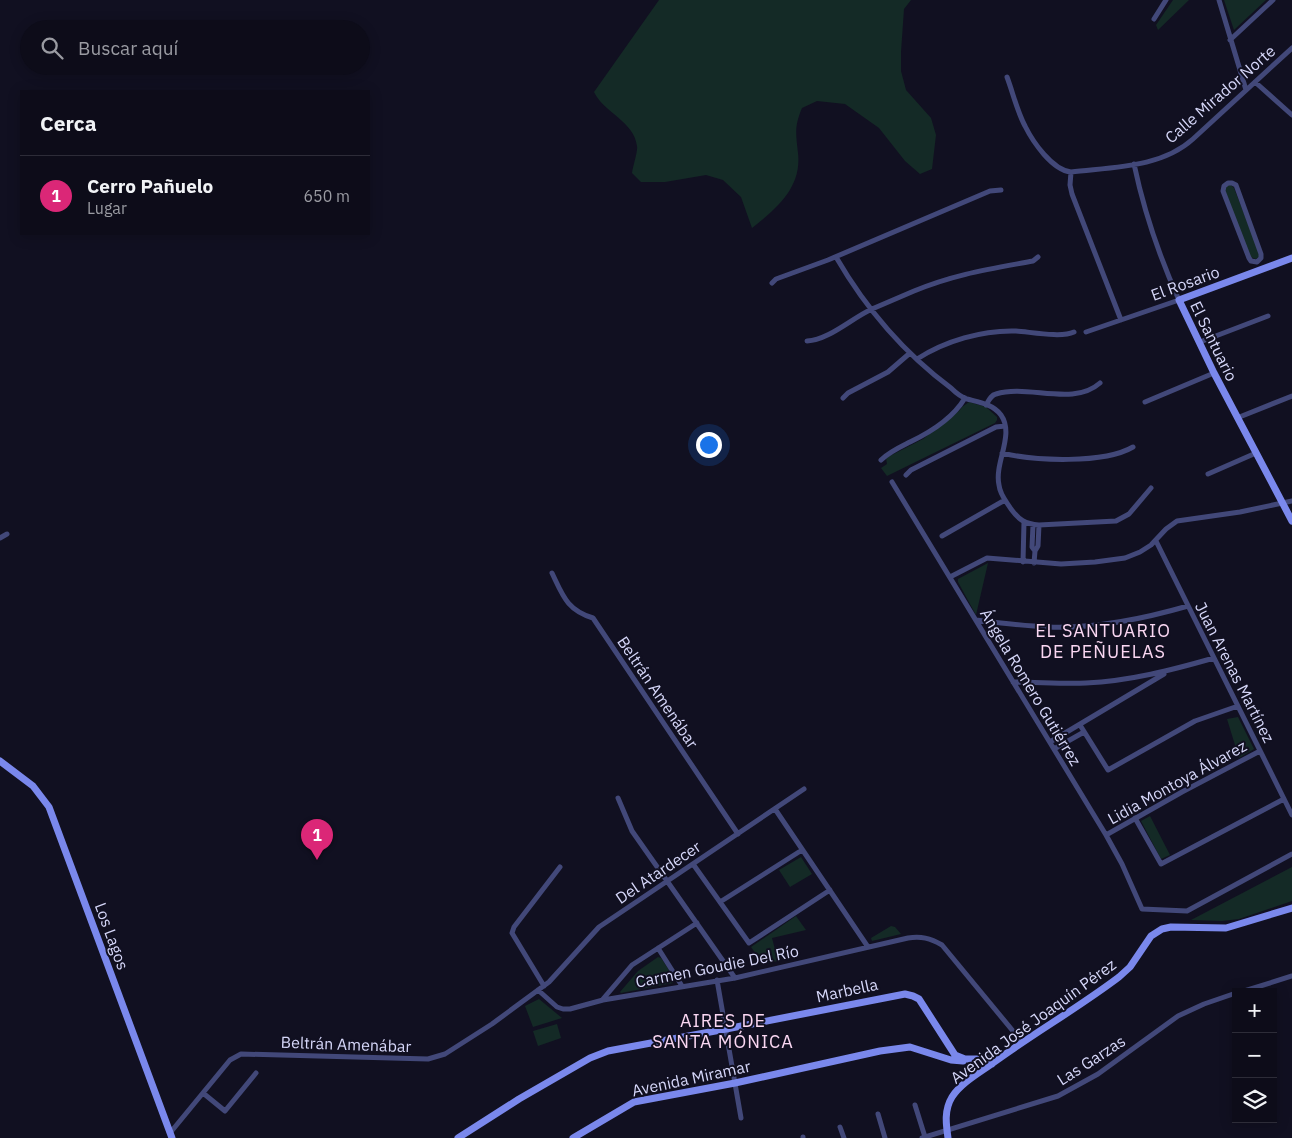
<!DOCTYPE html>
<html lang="es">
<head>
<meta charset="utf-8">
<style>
  body { margin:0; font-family:"IBM Plex Sans",sans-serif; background:#161522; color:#f1f3f6 }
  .controls { position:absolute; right:15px; bottom:15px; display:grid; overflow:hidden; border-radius:0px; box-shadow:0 2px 12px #0003 }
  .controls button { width:45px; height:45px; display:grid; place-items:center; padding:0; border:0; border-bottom:1px solid #2d2c38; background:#0d0c19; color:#f1f3f6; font:25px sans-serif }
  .you { position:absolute; left:708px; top:444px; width:18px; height:18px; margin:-12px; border:4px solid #fff; border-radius:50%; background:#1a73e8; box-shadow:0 0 0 8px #1a73e833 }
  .badge { display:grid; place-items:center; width:32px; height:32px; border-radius:50%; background:#db2777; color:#fff; font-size:16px; font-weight:700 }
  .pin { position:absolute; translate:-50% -41px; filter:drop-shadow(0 1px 2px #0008) }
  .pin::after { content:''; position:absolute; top:26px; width:18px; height:15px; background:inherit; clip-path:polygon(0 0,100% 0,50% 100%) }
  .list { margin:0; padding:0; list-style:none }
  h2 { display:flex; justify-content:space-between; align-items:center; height:65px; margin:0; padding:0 20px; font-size:21px }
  h2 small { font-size:16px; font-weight:400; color:#9a9ba2 }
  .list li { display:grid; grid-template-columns:32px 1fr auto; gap:15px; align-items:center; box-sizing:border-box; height:80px; padding:0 20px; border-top:1px solid #2d2c38 }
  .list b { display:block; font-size:19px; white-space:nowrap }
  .list p { margin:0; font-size:16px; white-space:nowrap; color:#9a9ba2 }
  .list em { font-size:16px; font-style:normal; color:#9a9ba2 }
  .icon { flex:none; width:28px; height:28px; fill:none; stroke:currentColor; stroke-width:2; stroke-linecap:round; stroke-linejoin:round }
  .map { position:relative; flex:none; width:1292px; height:1138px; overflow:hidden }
  .search { position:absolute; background:#0d0c19; box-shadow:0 2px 12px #0003; left:20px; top:20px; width:350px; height:55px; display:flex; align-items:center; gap:12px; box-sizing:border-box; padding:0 18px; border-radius:28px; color:#9a9ba2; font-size:19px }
  .panel { position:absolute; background:#0d0c19; box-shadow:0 2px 12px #0003; left:20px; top:90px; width:350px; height:145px; border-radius:0px }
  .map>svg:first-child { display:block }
  .green { fill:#142a26 }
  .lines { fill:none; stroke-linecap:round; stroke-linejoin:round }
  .street { stroke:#424879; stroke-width:5 }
  .secondary { stroke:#7a88ec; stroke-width:7 }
  .labels { text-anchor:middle; stroke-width:4; stroke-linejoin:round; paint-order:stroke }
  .street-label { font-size:16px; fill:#d6d7f9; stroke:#111021 }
  .neighbourhood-label { font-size:18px; letter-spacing:1px; fill:#fad7f2; stroke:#111021 }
</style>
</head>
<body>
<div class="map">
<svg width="1292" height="1138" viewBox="0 0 1292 1138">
  <rect width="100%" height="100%" fill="#111021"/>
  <!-- green -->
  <path class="green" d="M659,0H911L904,9L901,52V71L906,90L931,118L936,135L932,169L920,174L905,161L879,128L845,104L817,101L802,108C794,127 796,134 798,153C802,188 776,209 752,228L741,197L723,180L706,175L665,182H641L632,173C633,166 638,151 637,146C634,121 604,113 594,92Z
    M1173,0H1189L1158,30L1156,25Z
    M1224,0H1266L1234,30Z
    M1228,185H1231L1234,188L1259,252L1260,256L1256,259L1250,257L1225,191L1226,187Z
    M969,402L986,407L997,417V420L995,423L887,476L881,468L887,464L886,458L923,439L959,411L962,407Z
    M988,563L976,615L958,582V579Z
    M1238,717L1254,749L1239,758L1227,719Z
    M1150,816L1170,855L1161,859L1141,821Z
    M801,857L812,874L790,887L779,870Z
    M1292,867V901L1239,919L1222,921L1191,920Z
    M796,916L806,930L772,938L778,961L763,964L751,947Z
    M891,926L895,927L901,934L872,941L871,938Z
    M658,957L661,958L675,979L673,983L621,993L620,992L638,971Z
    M539,999L562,1018L533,1027L525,1006Z
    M557,1024L561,1038L538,1046L533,1031Z"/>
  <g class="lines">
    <!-- street -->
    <path class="street" d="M1219,0L1246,90
      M1154,19L1166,0
      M1230,40L1273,0
      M1007,77C1013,93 1017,111 1025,126C1033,142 1052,170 1071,172C1112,167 1161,168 1193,139L1292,48
      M1255,82L1292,115
      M1071,172L1070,185L1072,194L1121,320
      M1228,183H1232L1236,185L1261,254V258L1257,262L1251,261L1249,258L1223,191L1224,186Z
      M836,257C865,307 904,353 951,388C955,392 961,397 967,399C978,402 993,404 1001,415C1015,435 994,463 999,485C1000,495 1006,501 1011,509C1019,520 1025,524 1039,525L1116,521L1129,514L1151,488
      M772,283L776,279L828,260L990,191L1001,190
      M1086,332L1179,300C1159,256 1144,211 1134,164
      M807,341C829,340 852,318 872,309C886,303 900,297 914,291C955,274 990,269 1033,261L1038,257
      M1200,342L1268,316
      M917,359C945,341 982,330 1016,331C1031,332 1061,338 1074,332
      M843,398L848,393L888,372L910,353
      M1145,402L1214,373
      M986,405C989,400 991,395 996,394C1028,384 1073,407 1100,383
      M1237,418L1292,396
      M1002,453C1034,461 1104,464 1133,447
      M881,460C889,452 900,447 910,442C931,432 953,418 965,398
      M1208,474L1256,453
      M906,475L911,470L996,427L1005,426
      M892,482L1106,835L1122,864L1142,909L1187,911L1292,854
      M1033,525L1032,547L1035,551
      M942,536L1005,500
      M0,538L7,534
      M1156,541L1292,815
      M1023,562L1024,522
      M1034,563L1035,551L1038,546L1039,525
      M552,573C563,596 567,610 593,618L738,834
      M950,577L987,558L1061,564L1095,562L1125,558L1140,552L1151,545L1166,529L1177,521L1240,512L1292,501
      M976,620C1000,623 1024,626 1048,627C1096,629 1143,619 1188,606
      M1013,682C1038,682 1062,684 1086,683C1130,681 1172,670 1214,658
      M1080,725L1108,770L1195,721L1238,706
      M1050,742L1164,674
      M1054,749L1084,732
      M618,798L632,831L735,978
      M775,809L868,947
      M1135,818L1161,864L1284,799
      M1106,835L1182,792L1260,751
      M693,864L749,943L830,890
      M720,902L802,850
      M658,948L682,986
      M717,980L741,1118
      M544,986L512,933L514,927L560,867
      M538,990L557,1007L563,1009H570L603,1000L735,978L908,938C921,936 930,938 942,945L1022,1042
      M1241,992L1292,976
      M603,999L632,965L697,923
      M203,1093L225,1111L256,1073
      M915,1105L925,1137
      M878,1114L885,1138
      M840,1127L844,1138
      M170,1133L230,1060L241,1054L428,1059L445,1054L492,1024L549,982L599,927L804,789
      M803,1137V1138
      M922,1138L1058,1096L1098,1074L1178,1016L1204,1004L1236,993"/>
    <!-- secondary -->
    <path class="secondary" d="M1292,258L1179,300L1214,373L1292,521
      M0,761L33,786L49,807L172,1138
      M458,1138L519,1099L590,1058L608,1051L726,1029L905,994L913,996L919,999L955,1055L965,1059H988L992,1064
      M573,1138L634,1102L735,1083L880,1051L910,1047L951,1060L963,1061
      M948,1138C946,1124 944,1110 952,1097C961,1083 979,1073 993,1063C1034,1033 1078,1008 1119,977L1130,967L1151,936L1162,929L1171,927L1226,928L1292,908"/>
  </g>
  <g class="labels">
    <!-- street labels -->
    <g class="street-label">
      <text transform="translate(1220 94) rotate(-41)" y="6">Calle Mirador Norte</text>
      <text transform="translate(1185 283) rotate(-20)" y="6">El Rosario</text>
      <text transform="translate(1214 341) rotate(64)" y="6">El Santuario</text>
      <text transform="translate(1235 672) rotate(63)" y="6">Juan Arenas Martínez</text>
      <text transform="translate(1031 687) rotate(59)" y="6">Ángela Romero Gutiérrez</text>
      <text transform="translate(658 692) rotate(56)" y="6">Beltrán Amenábar</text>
      <text transform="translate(1177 782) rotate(-29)" y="6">Lidia Montoya Álvarez</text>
      <text transform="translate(658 872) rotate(-34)" y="6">Del Atardecer</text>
      <text transform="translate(112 936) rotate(70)" y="6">Los Lagos</text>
      <text transform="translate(717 966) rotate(-11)" y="6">Carmen Goudie Del Río</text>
      <text transform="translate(847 990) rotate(-12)" y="6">Marbella</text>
      <text transform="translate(1033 1021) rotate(-36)" y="6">Avenida José Joaquín Pérez</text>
      <text transform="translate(346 1044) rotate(2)" y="6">Beltrán Amenábar</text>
      <text transform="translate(1091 1060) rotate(-33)" y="6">Las Garzas</text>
      <text transform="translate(691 1078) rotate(-12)" y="6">Avenida Miramar</text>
    </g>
    <!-- neighbourhood labels -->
    <g class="neighbourhood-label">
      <text x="1103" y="637">EL SANTUARIO<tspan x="1103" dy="21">DE PEÑUELAS</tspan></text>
      <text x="723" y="1027">AIRES DE<tspan x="723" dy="21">SANTA MÓNICA</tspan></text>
    </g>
  </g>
</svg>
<div class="controls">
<button>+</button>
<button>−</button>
<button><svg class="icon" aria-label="layers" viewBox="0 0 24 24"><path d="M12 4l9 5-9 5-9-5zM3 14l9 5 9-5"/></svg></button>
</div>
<div class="you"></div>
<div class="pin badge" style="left:317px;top:860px">1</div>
<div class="search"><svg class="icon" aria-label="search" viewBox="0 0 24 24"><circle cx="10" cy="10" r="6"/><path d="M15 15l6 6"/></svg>Buscar aquí</div>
<section class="panel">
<h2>Cerca<small></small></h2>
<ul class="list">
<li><span class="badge">1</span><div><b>Cerro Pañuelo</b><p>Lugar</p></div><em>650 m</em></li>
</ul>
</section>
</div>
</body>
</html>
